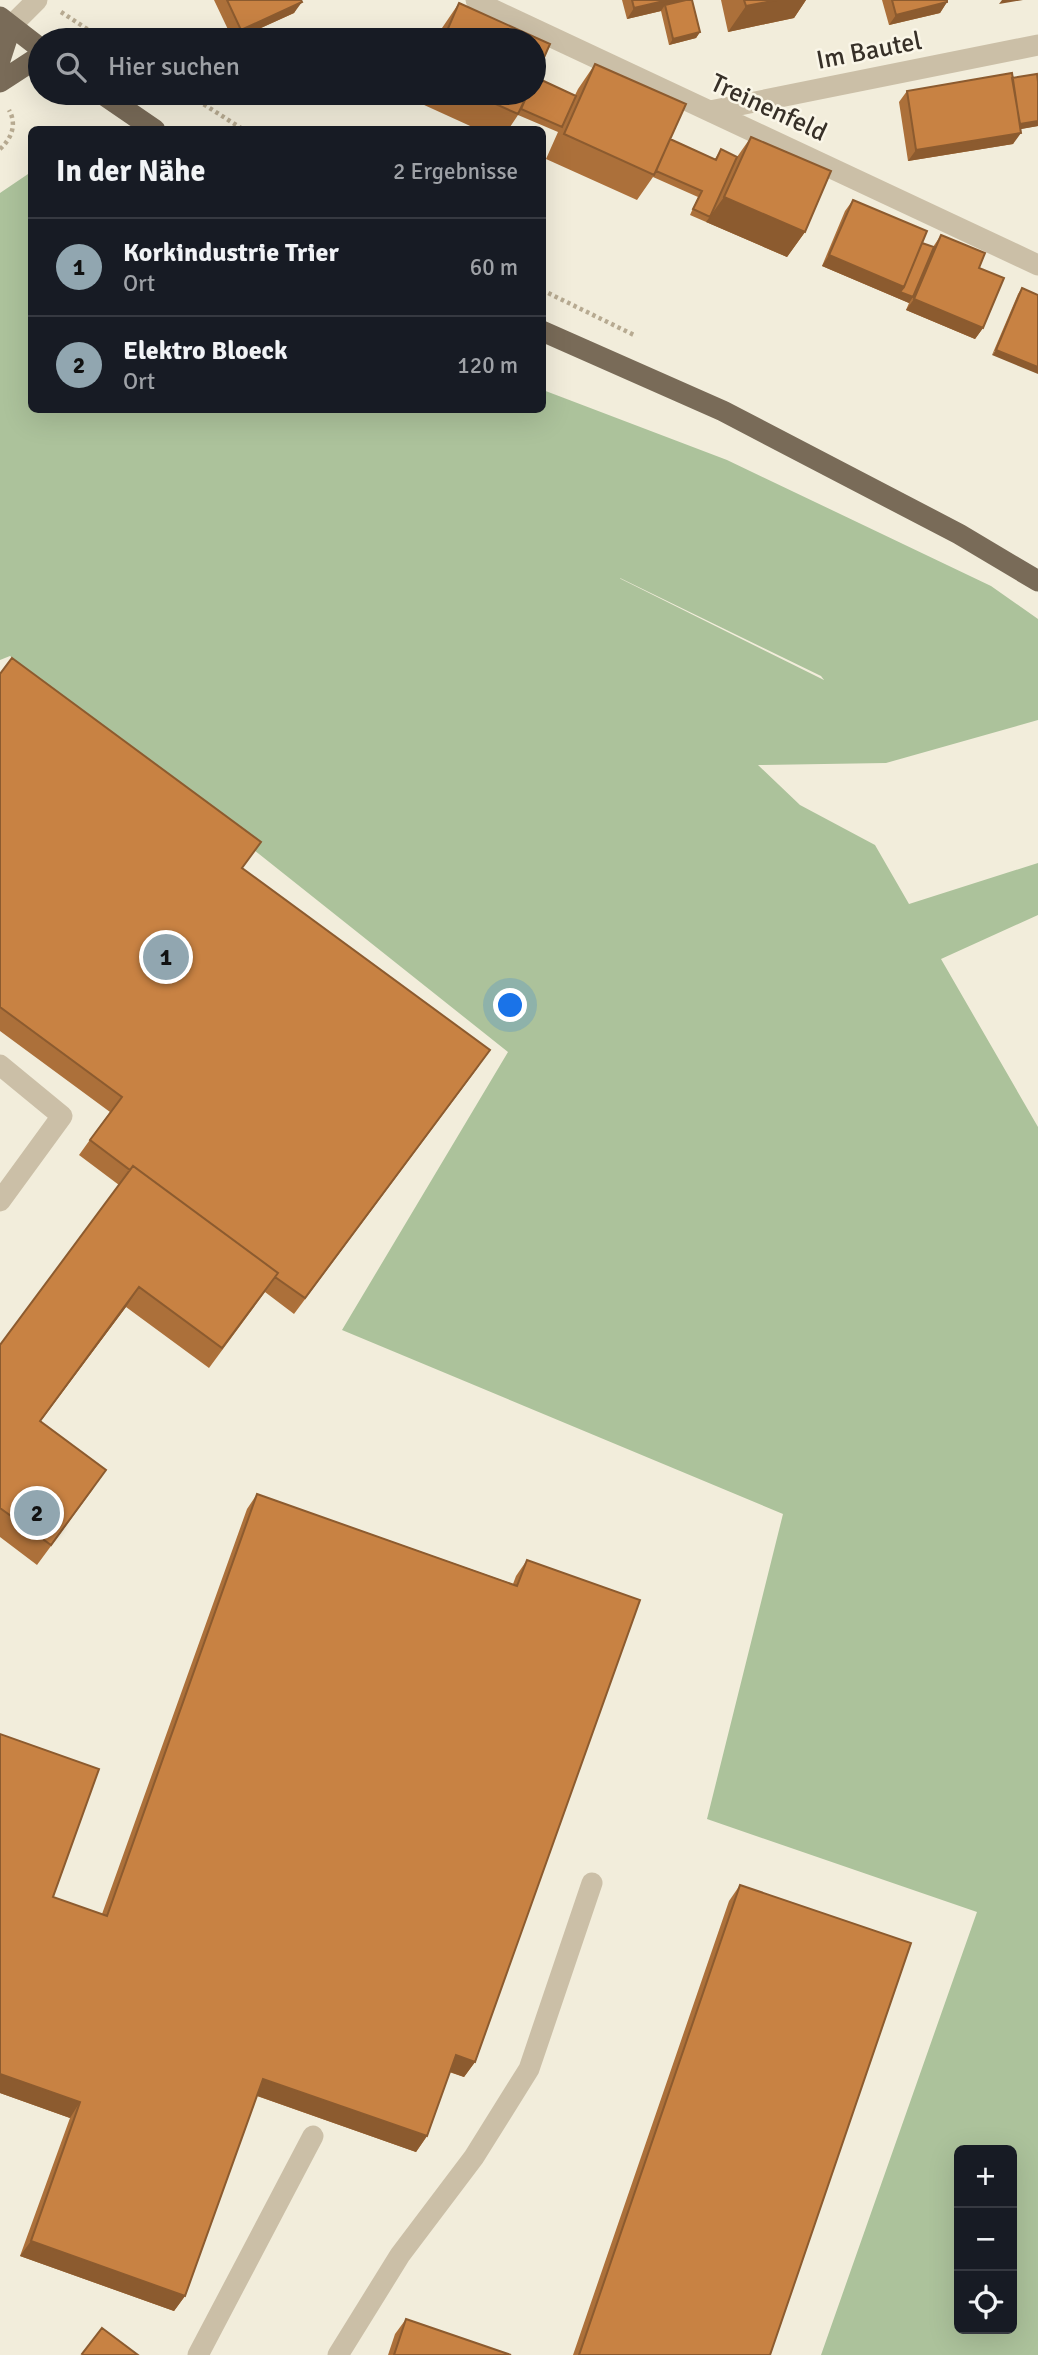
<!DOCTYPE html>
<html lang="de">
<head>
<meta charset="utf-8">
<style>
  body { margin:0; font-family:Signika,sans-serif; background:#242831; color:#f1f3f6 }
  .controls { position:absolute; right:21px; bottom:21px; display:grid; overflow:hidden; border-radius:10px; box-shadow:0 7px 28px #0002 }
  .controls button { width:63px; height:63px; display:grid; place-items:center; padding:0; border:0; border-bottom:2px solid #363941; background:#171b24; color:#f1f3f6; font:35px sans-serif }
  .you { position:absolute; left:511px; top:1006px; width:24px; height:24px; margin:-18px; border:5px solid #fff; border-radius:50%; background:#1a73e8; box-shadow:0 0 0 10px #1a73e833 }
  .badge { display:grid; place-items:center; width:46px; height:46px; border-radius:50%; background:#91a6b0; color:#111; font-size:23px; font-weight:700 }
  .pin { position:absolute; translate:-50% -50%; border:4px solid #fff; box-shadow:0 2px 7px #0006 }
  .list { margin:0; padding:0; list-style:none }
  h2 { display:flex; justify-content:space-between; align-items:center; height:91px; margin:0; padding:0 28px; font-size:30px }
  h2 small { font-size:23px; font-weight:400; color:#9ea1a6 }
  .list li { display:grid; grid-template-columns:46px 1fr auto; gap:21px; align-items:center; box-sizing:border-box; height:98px; padding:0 28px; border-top:2px solid #363941 }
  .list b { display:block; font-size:26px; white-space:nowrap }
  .list p { margin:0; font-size:23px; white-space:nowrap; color:#9ea1a6 }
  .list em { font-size:23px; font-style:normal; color:#9ea1a6 }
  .icon { flex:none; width:38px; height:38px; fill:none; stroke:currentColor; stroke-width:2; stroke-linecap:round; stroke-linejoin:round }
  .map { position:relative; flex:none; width:1038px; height:2355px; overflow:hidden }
  .search { position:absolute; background:#171b24; box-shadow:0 7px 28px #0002; left:28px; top:28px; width:518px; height:77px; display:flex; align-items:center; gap:18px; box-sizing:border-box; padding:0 24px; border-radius:38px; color:#9ea1a6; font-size:26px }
  .panel { position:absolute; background:#171b24; box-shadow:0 7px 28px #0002; left:28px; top:126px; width:518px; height:287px; border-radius:10px }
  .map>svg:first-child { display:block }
  .green { fill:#acc29b; fill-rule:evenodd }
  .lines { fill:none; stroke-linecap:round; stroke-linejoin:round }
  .path { stroke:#b7aa91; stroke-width:4.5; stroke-dasharray:3.5 3.5; stroke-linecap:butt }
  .minor { stroke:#cbbfa7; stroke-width:21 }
  .major { stroke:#796b58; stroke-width:21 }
  .wall { fill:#ac703a }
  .shaded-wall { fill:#8c5b2f }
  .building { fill:#c88243; stroke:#8c5b2f; stroke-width:2 }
  .labels { text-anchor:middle; stroke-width:5; stroke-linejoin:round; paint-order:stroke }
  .street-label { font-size:26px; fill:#373028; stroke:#faf6e8 }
</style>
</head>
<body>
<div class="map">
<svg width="1038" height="2355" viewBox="0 0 1038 2355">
  <rect width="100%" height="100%" fill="#f2eddb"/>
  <!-- green -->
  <path class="green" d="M31,172L32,410H542L543,390L727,460L991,586L1038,619V720L886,763L758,765L800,805L875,845L909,904L1038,863V915L941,959L1038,1127V2355H821L977,1912L707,1819L783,1514L342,1330L508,1052L10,656L0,660V193ZM620,578L821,676L824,680L621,579ZM959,2150H1012V2329H959Z"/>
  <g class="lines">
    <!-- path -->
    <path class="path" d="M61,12L104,40
      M186,93L244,130
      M0,149C12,138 17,124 9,110
      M542,290L636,336"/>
    <!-- minor -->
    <path class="minor" d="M476,0L479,3L1038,265
      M11,26L37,0
      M710,111L1038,45
      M0,1065L62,1116L0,1201
      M198,2355L313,2136
      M338,2355L400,2255L474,2157L529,2069L592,1883"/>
    <!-- major -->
    <path class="major" d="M0,17L40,48
      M0,60L11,26
      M0,82L40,56
      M101,93L155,130
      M542,331L723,411L959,534L1038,581"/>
  </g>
  <!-- wall -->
  <path class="wall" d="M214,0H301L294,13L235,40H233Z
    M622,0H692L700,32L696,38L669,45L661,11L627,19Z
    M721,0H806L794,18L728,32Z
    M882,0H947V2L940,13L889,25Z
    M459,3L550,44L535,77L575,95L578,89L595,64L686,104L670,139L715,159L721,149L737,157L751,137L831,171L805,232L787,257L690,215L698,197L653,177L637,200L546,159L558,132L518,115L508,130H479L411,99L413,93H534V40H437L442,28Z
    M1012,78L1038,82V126L1020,129L1013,144L908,161L899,102L907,91Z
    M853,200L922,243L933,247L941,235L979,268L983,328L975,339L906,310L909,303L822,266L845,211Z
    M1022,288L1038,295L992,355L1018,294Z
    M0,674L479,1066L294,1314L265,1292L209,1368L126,1307L41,1421L93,1489L37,1565L0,1537V1345L119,1185L79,1155L110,1112L0,1031Z
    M257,1494L513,1584L516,1576L527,1560L475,2062L464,2077L449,2072L427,2136L416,2152L257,2096L185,2296L174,2311L20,2256L70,2118L0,2093V1734L53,1897L102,1914L247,1509Z
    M740,1885L770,2355H573L729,1901Z
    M406,2319L511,2355H388L395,2334Z"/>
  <!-- shaded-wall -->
  <path class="shaded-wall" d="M668,0H691L665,5L661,11L627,19L634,8Z
    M777,0H806L794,18L728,32L746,6Z
    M1002,0H1023L999,4Z
    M302,2L294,13L234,40L241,30Z
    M947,2L940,13L889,25L896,15Z
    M700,32L696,38L669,45L673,39Z
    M1038,121V126L1011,131L1015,125Z
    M1021,133L1013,144L908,161L916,150Z
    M724,197L805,232L787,257L706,222Z
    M829,255L904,287L913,297L909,303L822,266Z
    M914,299L983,328L975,339L906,310Z
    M996,350L1038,367V374L992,355Z
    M139,1287L126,1307L26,1440L40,1421Z
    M456,2055L475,2062L464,2077L445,2070Z
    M0,2074L80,2102L70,2118L0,2093Z
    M263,2079L427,2136L416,2152L252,2094Z
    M31,2241L185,2296L174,2311L20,2256Z"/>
  <!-- building -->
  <path class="building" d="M227,0H301L302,2L241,30Z
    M632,0H668L634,8Z
    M686,0H692L700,32L673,39L665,5Z
    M744,0H777L746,6Z
    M892,0H947V2L896,15Z
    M459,3L550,44L534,80V40H443Z
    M595,64L686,104L654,175L564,134Z
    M1012,73L1021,133L916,150L907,91Z
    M1037,74L1038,82V121L1020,124L1012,78Z
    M535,77L576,96L562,127L521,109L528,93H534V80Z
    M471,93H528L518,114Z
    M751,137L831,171L805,232L724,197Z
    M670,139L716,160L721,149L737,157L710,217L693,209L702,191L656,171Z
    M853,200L927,231L904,287L829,255Z
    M941,235L985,253L979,268L1004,278L983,328L914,299Z
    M922,243L934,247L913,297L900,292L904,287Z
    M1022,288L1038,295V367L996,350Z
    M12,658L261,842L242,868L490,1050L305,1298L275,1277L278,1273L133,1166L130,1170L90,1140L122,1097L0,1007V674Z
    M133,1166L278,1273L222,1348L139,1287L40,1421L106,1470L51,1545L0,1508V1345Z
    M257,1494L517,1586L527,1560L640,1600L475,2062L456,2055L427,2136L263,2079L185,2296L31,2241L80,2102L0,2074V1734L99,1769L53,1897L107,1916Z
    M740,1885L911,1943L770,2355H579Z
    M406,2319L511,2355H394Z
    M102,2328L138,2355H84L82,2354Z"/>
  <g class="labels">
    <!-- street labels -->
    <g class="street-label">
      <text transform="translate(869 50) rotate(-11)" y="9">Im Bautel</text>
      <text transform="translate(769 107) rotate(25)" y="9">Treinenfeld</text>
    </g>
  </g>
</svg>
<div class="controls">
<button>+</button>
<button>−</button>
<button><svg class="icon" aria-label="locate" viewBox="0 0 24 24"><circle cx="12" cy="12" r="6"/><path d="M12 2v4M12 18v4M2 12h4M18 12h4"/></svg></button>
</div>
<div class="you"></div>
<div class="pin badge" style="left:166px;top:957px">1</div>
<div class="pin badge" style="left:37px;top:1513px">2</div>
<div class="search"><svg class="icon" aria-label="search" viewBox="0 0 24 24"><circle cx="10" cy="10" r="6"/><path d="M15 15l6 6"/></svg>Hier suchen</div>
<section class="panel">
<h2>In der Nähe<small>2 Ergebnisse</small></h2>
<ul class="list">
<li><span class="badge">1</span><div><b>Korkindustrie Trier</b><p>Ort</p></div><em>60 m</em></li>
<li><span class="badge">2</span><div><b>Elektro Bloeck</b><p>Ort</p></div><em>120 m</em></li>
</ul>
</section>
</div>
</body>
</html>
